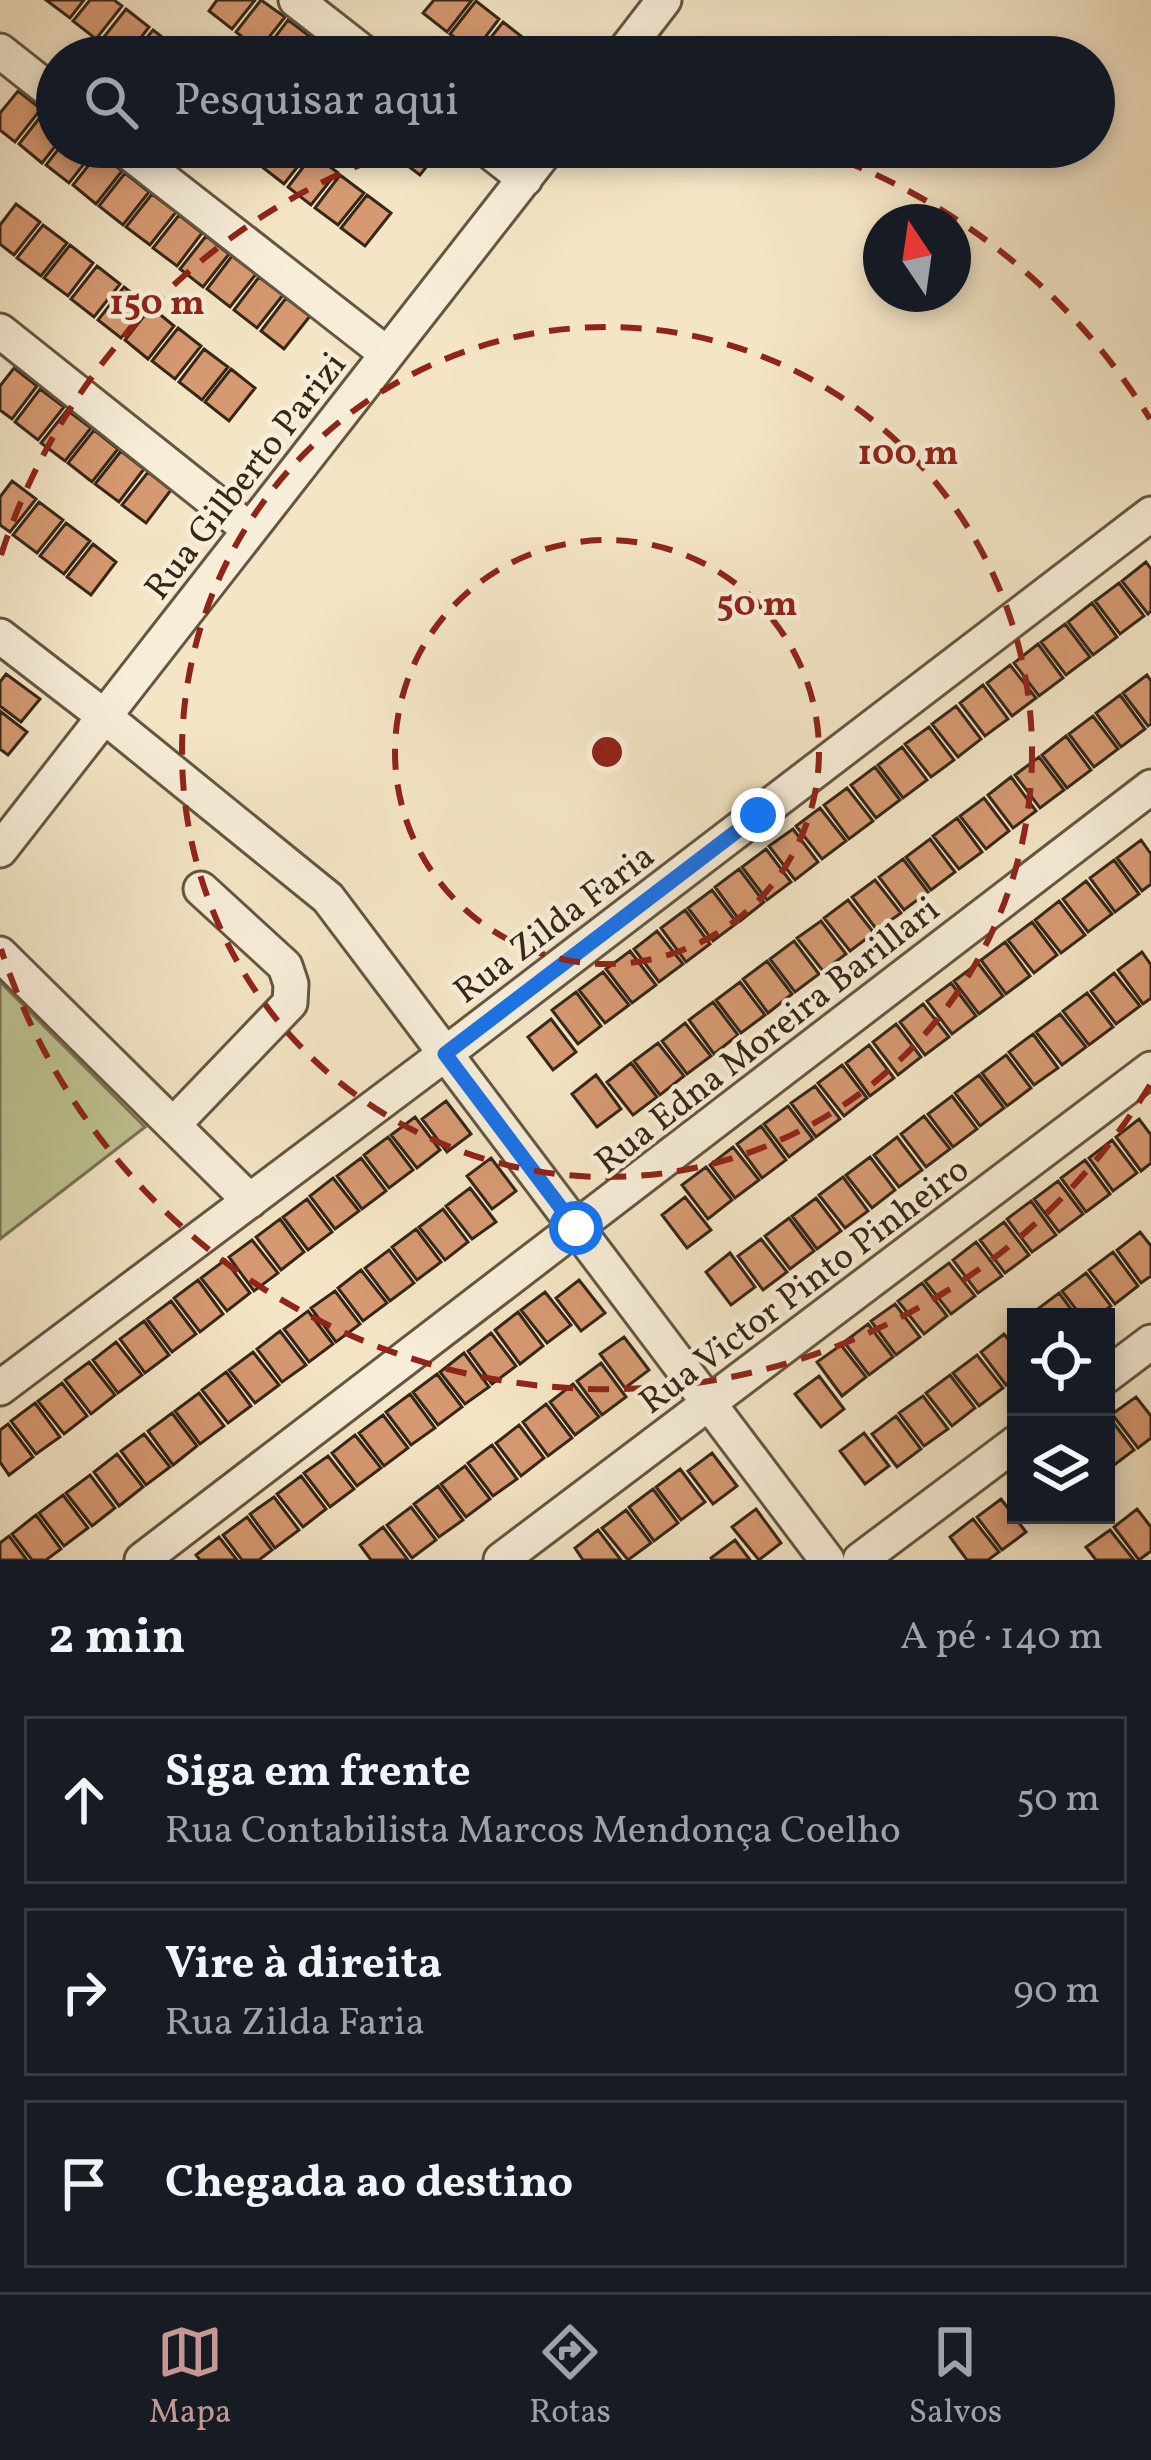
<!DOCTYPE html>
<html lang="pt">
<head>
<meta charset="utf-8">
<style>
  body { margin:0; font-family:Vollkorn,serif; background:#242831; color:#f1f3f6 }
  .controls { position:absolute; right:36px; bottom:36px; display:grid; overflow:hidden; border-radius:0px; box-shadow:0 6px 18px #0003 }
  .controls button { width:108px; height:108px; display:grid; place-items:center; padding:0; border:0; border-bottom:3px solid #363941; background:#171b24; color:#f1f3f6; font:60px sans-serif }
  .compass { position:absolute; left:863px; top:204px; width:108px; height:108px; border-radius:50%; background:#171b24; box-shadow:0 6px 18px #0003; rotate:347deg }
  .stop { position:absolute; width:36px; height:36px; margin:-27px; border:9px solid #1a73e8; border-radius:50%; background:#fff }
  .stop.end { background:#1a73e8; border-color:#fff; box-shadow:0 3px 12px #0008 }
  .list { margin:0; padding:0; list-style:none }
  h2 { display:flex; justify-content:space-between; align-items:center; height:156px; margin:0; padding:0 48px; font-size:51px }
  h2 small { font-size:39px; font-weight:400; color:#9ea1a6 }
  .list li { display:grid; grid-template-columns:78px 1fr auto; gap:36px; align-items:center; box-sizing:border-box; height:168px; margin:0 24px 24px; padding:0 24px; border:3px solid #363941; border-radius:0px }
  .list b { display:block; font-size:45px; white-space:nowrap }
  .list p { margin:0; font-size:39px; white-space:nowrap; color:#9ea1a6 }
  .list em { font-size:39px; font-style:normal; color:#9ea1a6 }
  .icon { flex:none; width:66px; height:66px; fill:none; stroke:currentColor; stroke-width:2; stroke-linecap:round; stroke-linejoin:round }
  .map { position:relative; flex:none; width:1151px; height:1560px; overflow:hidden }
  .search { position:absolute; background:#171b24; box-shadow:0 6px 18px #0003; left:36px; right:36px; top:36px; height:132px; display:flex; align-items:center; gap:30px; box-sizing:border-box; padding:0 42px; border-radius:66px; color:#9ea1a6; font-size:45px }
  .sheet { height:732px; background:#171b24 }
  nav { display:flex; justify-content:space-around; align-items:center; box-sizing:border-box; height:168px; border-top:3px solid #363941; background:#171b24; font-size:33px; color:#9ea1a6 }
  nav a { display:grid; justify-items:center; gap:6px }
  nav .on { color:#c59692 }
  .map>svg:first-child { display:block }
  .green { fill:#bec392; stroke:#7a7454; stroke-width:3 }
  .building { fill:#d69972; stroke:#362617; stroke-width:3 }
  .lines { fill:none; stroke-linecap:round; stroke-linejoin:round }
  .minor-casing { stroke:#655642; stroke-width:39 }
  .minor { stroke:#f7eed9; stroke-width:33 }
  .route { stroke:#1a73e8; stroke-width:15 }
  .ring { fill:none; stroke:#8f2418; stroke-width:6; stroke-dasharray:21 15 }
  .labels { text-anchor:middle; stroke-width:9; stroke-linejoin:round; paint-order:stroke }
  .street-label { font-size:36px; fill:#362617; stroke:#f7eed9 }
  .centre { fill:#8f2418; stroke:#f7eed9; stroke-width:6 }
  .ring-label { font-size:36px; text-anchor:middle; font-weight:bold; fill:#8f2418; stroke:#f7eed9; stroke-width:9; stroke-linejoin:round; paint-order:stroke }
</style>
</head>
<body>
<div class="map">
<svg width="1151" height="1560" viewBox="0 0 1151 1560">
  <rect width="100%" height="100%" fill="#f3e5c5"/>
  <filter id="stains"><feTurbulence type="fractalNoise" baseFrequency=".00167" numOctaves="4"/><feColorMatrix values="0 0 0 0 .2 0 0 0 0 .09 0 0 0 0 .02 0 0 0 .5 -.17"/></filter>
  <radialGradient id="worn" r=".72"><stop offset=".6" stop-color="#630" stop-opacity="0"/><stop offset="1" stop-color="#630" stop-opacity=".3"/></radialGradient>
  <!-- green -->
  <path class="green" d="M0,982L145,1127L0,1239Z"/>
  <!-- building -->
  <path class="building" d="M46,0H84L70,18Z
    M90,0H114L122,6L96,39L73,21Z
    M217,0H255L232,29L209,11Z
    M261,0L285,17L259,50L236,32Z
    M434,0H472L447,32L423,13Z
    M476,1L499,19L474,52L450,34Z
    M126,9L149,27L126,57H120L100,42Z
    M288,20L312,38L297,57H268L263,53Z
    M503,22L526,40L513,57H480L477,55Z
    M153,30L176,48L169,57H131Z
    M315,41L336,57H302Z
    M18,91L41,109L15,142L0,130V113Z
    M45,111L57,121V144L42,163L19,144Z
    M60,147H91L95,150L69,183L46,165Z
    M236,147H271L258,163Z
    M276,147H305L310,151L284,184L261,166Z
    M404,147H442L420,175L396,157Z
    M99,152L122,171L96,204L73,185Z
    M313,154L337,172L311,205L288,187Z
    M125,173L149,192L123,225L99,206Z
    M340,175L364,193L338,225L315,208Z
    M152,194L176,212L150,245L126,227Z
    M367,195L391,213L365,246L341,228Z
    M16,204L40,222L14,255L0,244V225Z
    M179,215L202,233L177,266L153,248Z
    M43,225L67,243L41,276L17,258Z
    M206,236L229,254L203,287L180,269Z
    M70,245L93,263L68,296L44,278Z
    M232,256L256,274L230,307L207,289Z
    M97,266L120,284L94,317L71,299Z
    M259,277L283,295L257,328L234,310Z
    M124,287L147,305L121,338L98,320Z
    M286,298L310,316L284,349L261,331Z
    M151,307L174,326L148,359L125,340Z
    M178,328L201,346L175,379L152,361Z
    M204,349L228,367L202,400L179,382Z
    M14,368L37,386L12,419L0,410V386Z
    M231,369L255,388L229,421L205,402Z
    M40,389L64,407L38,440L15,422Z
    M67,410L91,428L65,461L41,443Z
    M94,430L118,449L92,482L68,463Z
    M121,451L144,469L119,502L95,484Z
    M148,472L171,490L146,523L122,505Z
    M12,481L36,499L10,532L0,525V497Z
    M39,502L63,520L37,553L13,535Z
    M66,523L90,541L64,574L40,556Z
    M93,544L116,562L91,595L67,577Z
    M1146,562L1151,569V611L1148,614L1122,581Z
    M1119,583L1144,616L1120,634L1095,601Z
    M1092,603L1117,637L1093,655L1068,622Z
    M1065,624L1090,657L1066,675L1041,642Z
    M1038,644L1063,678L1039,696L1014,663Z
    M1010,665L1036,698L1012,716L987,683Z
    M6,674L40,699L21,722L0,706V682Z
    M1147,675L1151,681V724L1148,726L1123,693Z
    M983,685L1008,719L985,736L960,703Z
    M1120,695L1145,729L1121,747L1096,713Z
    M956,706L981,739L958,757L932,724Z
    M0,711L27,732L8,755L0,749Z
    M1093,716L1118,749L1094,767L1069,734Z
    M929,727L954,760L931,777L905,744Z
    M1066,736L1091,770L1067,788L1042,755Z
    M902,747L927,780L903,798L878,765Z
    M1039,757L1064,790L1040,808L1015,775Z
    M875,767L900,800L876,818L851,785Z
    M1011,777L1036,811L1013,828L988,795Z
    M847,788L873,821L849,839L824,805Z
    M984,798L1009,831L986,849L960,816Z
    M820,808L846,841L822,859L796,826Z
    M957,818L982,852L959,869L933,836Z
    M793,829L818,862L795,880L769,846Z
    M930,839L955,872L931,890L906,857Z
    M1141,840L1151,854V884L1142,891L1117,858Z
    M766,849L791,882L767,900L742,867Z
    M903,859L928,892L904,910L879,877Z
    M1114,860L1139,894L1115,912L1090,878Z
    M739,869L764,902L740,921L715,887Z
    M875,880L901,913L877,930L852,897Z
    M1086,881L1112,914L1088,932L1063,899Z
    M712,890L737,923L713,941L688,908Z
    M848,900L874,933L850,951L824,918Z
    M1059,901L1085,935L1061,953L1035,920Z
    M685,910L710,944L686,962L661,928Z
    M821,921L846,954L823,971L797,938Z
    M1032,922L1057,955L1034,973L1008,940Z
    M657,931L683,964L659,982L634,949Z
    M794,941L819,974L795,992L770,959Z
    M1005,942L1030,976L1006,994L981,960Z
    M630,951L656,985L632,1003L606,969Z
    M1142,952L1151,965V998L1143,1004L1118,970Z
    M767,961L792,994L768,1013L743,979Z
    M978,963L1003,996L979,1014L954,981Z
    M603,972L629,1005L605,1023L579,990Z
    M1114,973L1140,1006L1116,1024L1091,991Z
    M740,982L765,1015L741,1033L716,1000Z
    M951,983L976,1016L952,1034L927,1001Z
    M576,992L601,1026L578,1044L552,1010Z
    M1087,993L1113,1027L1089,1045L1063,1011Z
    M713,1002L738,1035L714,1054L689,1020Z
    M923,1004L949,1037L925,1055L900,1022Z
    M1060,1014L1086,1047L1062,1065L1036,1032Z
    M551,1019L576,1052L553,1070L528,1037Z
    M685,1023L711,1056L687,1074L662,1041Z
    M896,1024L921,1057L898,1075L873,1042Z
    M1033,1034L1058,1068L1034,1085L1009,1052Z
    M658,1043L684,1076L660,1095L634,1061Z
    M869,1045L894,1078L870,1096L846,1063Z
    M1006,1055L1031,1088L1007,1106L982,1073Z
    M631,1063L657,1097L633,1115L607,1082Z
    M842,1065L867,1098L844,1116L818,1083Z
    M596,1075L621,1109L597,1127L572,1094Z
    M979,1075L1004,1108L980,1126L955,1093Z
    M815,1086L840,1119L816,1137L791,1103Z
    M952,1096L977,1129L953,1147L928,1114Z
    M446,1101L471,1134L447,1152L422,1119Z
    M788,1106L813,1139L789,1157L764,1124Z
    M924,1116L950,1149L926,1167L901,1134Z
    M415,1117L440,1150L417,1168L391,1135Z
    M1139,1119L1151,1135V1163L1141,1171L1116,1137Z
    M761,1126L786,1160L762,1178L737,1144Z
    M388,1137L413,1170L389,1188L364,1155Z
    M897,1137L922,1170L899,1187L874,1155Z
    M1112,1140L1137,1173L1113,1191L1089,1158Z
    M733,1147L759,1180L735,1198L710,1165Z
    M870,1157L895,1190L872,1208L846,1175Z
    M361,1158L386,1191L362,1209L337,1176Z
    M491,1158L516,1191L492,1209L467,1176Z
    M1085,1160L1110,1194L1086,1212L1061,1178Z
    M706,1167L732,1200L708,1219L682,1185Z
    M843,1177L868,1211L845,1228L819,1195Z
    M333,1178L359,1211L335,1229L310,1196Z
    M1058,1181L1083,1214L1059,1232L1034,1199Z
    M470,1188L496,1222L472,1239L446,1206Z
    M685,1197L711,1230L687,1248L662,1215Z
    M816,1198L841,1231L817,1249L792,1216Z
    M307,1199L332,1232L308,1250L283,1217Z
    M1031,1201L1056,1235L1032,1252L1007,1219Z
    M443,1209L468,1242L445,1260L419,1227Z
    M789,1218L814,1251L790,1269L765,1236Z
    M280,1219L304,1252L281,1270L256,1237Z
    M1004,1222L1029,1255L1005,1273L980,1240Z
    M416,1229L441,1262L417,1280L392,1247Z
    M1140,1232L1151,1246V1276L1141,1283L1117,1250Z
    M761,1239L787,1272L763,1290L738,1256Z
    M252,1240L278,1273L254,1291L229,1257Z
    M976,1242L1002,1276L978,1293L953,1260Z
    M389,1250L414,1283L390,1301L365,1268Z
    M1113,1252L1138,1286L1115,1304L1089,1270Z
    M730,1253L755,1287L731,1305L706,1272Z
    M225,1260L250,1293L227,1311L201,1278Z
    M949,1263L975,1296L951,1314L925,1281Z
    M361,1270L387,1303L363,1321L338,1288Z
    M1086,1273L1111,1306L1096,1317H1082L1062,1291Z
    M198,1280L223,1314L200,1332L174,1298Z
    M579,1280L605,1313L581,1331L556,1298Z
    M922,1283L947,1316L924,1334L898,1301Z
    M335,1291L360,1324L336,1342L311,1308Z
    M545,1292L571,1325L547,1343L521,1310Z
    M1059,1293L1077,1317H1039L1035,1311Z
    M171,1301L196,1334L172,1352L147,1319Z
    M895,1304L920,1337L896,1355L871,1321Z
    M308,1311L333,1344L309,1362L284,1329Z
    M518,1312L543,1346L520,1364L495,1330Z
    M144,1321L169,1355L145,1373L120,1339Z
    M868,1324L893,1357L869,1375L844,1342Z
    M280,1331L306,1365L282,1382L257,1349Z
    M491,1333L516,1366L492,1384L468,1351Z
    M1004,1334L1016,1349V1377L1006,1385L981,1352Z
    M624,1337L649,1370L625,1388L600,1354Z
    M116,1342L142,1375L118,1393L93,1360Z
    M841,1345L866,1377L842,1396L817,1362Z
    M253,1352L279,1385L255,1403L229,1370Z
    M464,1353L489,1387L465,1404L440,1372Z
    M977,1355L1003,1388L979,1406L953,1373Z
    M89,1362L115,1395L91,1414L65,1380Z
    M601,1363L626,1397L602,1415L577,1381Z
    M226,1372L251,1406L228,1423L202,1390Z
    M437,1374L462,1407L438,1425L413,1392Z
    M950,1375L975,1408L952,1426L926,1393Z
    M819,1376L844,1409L821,1427L795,1394Z
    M62,1383L87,1416L64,1434L38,1401Z
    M573,1384L599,1417L575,1435L550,1402Z
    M199,1393L224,1426L200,1444L175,1411Z
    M410,1394L435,1428L411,1445L386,1412Z
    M923,1396L948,1429L924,1446L899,1413Z
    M1136,1397L1151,1416V1438L1138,1448L1112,1414Z
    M35,1403L60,1437L36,1454L11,1421Z
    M546,1404L572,1438L548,1456L523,1422Z
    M172,1413L197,1446L173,1465L148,1431Z
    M383,1415L408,1448L384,1466L359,1433Z
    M896,1416L921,1449L897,1467L872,1434Z
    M1109,1417L1134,1450L1110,1468L1106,1462V1419Z
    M8,1424L33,1457L9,1475L0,1462V1430Z
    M519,1425L544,1458L521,1476L496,1443Z
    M864,1433L889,1466L865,1484L840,1451Z
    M144,1434L170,1467L146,1485L121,1451Z
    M355,1435L381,1468L357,1486L332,1453Z
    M492,1445L517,1479L493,1496L468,1463Z
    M712,1453L737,1486L713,1504L688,1471Z
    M117,1454L143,1487L119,1506L94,1472Z
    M328,1456L354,1489L330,1507L304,1473Z
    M465,1466L490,1499L466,1517L441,1484Z
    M680,1469L705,1502L681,1520L656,1487Z
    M90,1475L115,1508L92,1526L66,1493Z
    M301,1476L326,1509L303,1527L277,1494Z
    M438,1486L463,1520L439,1537L414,1504Z
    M653,1489L678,1523L654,1541L629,1507Z
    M63,1495L88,1528L64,1546L39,1513Z
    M274,1497L299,1530L275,1548L250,1514Z
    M1001,1499L1026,1532L1002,1550L977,1517Z
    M411,1507L436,1540L412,1558L387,1525Z
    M756,1509L781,1543L759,1560L732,1527Z
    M1137,1509L1151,1527V1551L1139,1560L1114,1527Z
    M626,1510L651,1543L628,1560L602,1528Z
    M36,1515L61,1549L46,1560H32L12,1534Z
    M247,1517L272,1550L259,1560H242L223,1535Z
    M973,1519L999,1552L988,1560H967L950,1537Z
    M383,1527L408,1560H371L360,1545Z
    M598,1530L621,1560H583L575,1548Z
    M1110,1530L1134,1560H1096L1086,1547Z
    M9,1536L27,1560H0V1543Z
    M219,1537L237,1560H200L196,1555Z
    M735,1540L750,1560H712L711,1558Z"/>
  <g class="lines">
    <defs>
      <path id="minor" d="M296,0L369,57
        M0,51L57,96
        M620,57L664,0
        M122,147L387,354
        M484,147L525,179
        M0,331L250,530
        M0,636L105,717L328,898L827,1560
        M0,850L549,147
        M0,954L250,1201
        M173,1125L290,1003L291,984L285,966L201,889
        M1106,1376L1151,1342
        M0,1388L445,1054L1151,514
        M142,1560L1151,787
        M501,1560L1151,1069
        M860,1560L1016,1443"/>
    </defs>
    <!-- minor casing -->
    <use href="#minor" class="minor-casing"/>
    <!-- minor -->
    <use href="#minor" class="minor"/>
  </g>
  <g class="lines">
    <!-- route -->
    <path class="route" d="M576,1228L445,1054L758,815"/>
  </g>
  <!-- distance rings -->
  <g class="ring">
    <circle cx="607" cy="752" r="212"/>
    <circle cx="607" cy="752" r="425"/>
    <path d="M1150 1085A637 637 0 0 1 1 949M1 555A637 637 0 0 1 405 148M809 148A637 637 0 0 1 1150 419"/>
  </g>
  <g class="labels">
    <!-- street labels -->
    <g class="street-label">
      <text transform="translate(244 475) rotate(-52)" y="13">Rua Gilberto Parizi</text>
      <text transform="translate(553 922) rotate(-37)" y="13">Rua Zilda Faria</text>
      <text transform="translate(766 1034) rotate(-38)" y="13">Rua Edna Moreira Barillari</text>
      <text transform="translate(803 1284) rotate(-37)" y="13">Rua Victor Pinto Pinheiro</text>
    </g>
  </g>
  <circle cx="607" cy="752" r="18" class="centre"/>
  <g class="ring-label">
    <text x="157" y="314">150 m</text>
    <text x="908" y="464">100 m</text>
    <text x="757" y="615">50 m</text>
  </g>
  <rect width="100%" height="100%" filter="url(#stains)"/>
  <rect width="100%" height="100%" fill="url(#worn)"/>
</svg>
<div class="controls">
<button><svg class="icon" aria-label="locate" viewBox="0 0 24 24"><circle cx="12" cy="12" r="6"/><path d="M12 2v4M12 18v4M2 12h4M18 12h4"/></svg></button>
<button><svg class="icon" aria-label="layers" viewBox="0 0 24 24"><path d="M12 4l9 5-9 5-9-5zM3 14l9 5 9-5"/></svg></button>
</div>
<svg class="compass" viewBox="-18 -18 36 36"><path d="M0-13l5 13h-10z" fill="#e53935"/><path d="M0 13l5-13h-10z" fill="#9ea1a6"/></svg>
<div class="stop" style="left:576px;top:1228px"></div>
<div class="stop end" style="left:758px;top:815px"></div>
<div class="search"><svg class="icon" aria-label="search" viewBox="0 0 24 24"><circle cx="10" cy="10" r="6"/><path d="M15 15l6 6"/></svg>Pesquisar aqui</div>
</div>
<section class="sheet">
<h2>2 min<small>A pé · 140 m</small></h2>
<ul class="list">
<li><svg class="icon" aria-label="ahead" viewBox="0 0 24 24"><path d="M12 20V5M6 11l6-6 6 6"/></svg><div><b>Siga em frente</b><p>Rua Contabilista Marcos Mendonça Coelho</p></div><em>50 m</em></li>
<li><svg class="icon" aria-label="right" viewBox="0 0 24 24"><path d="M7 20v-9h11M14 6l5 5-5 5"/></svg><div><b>Vire à direita</b><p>Rua Zilda Faria</p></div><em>90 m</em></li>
<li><svg class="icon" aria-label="arrive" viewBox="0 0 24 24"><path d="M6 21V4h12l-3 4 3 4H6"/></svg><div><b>Chegada ao destino</b></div></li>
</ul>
</section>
<nav>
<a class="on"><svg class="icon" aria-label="map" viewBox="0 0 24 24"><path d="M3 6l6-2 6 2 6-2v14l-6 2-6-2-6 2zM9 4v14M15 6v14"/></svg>Mapa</a>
<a><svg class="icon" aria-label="directions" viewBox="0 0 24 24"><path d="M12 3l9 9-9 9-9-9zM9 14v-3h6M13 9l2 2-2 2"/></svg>Rotas</a>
<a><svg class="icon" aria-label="saved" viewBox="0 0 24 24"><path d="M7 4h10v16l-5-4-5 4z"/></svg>Salvos</a>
</nav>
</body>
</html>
